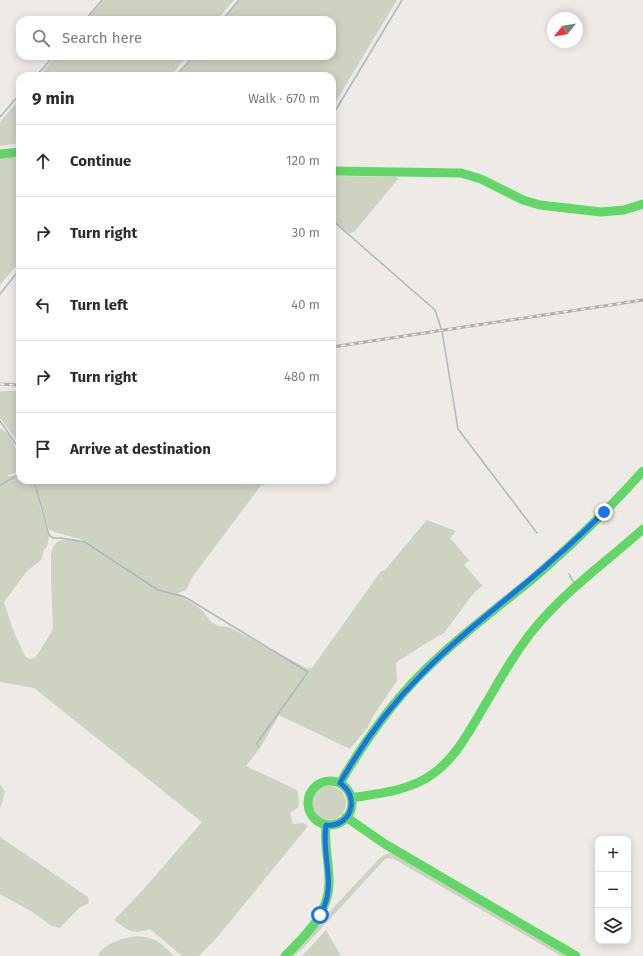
<!DOCTYPE html>
<html lang="en">
<head>
<meta charset="utf-8">
<style>
  body { margin:0; font-family:"Fira Sans",sans-serif; background:#f2f2f3; color:#2b2b33 }
  .controls { position:absolute; right:12px; bottom:12px; display:grid; overflow:hidden; border-radius:8px; box-shadow:0 2px 10px #0003 }
  .controls button { width:36px; height:36px; display:grid; place-items:center; padding:0; border:0; border-bottom:1px solid #e1e1e2; background:#fff; color:#2b2b33; font:20px sans-serif }
  .compass { position:absolute; left:547px; top:12px; width:36px; height:36px; border-radius:50%; background:#fff; box-shadow:0 2px 10px #0003; rotate:240deg }
  .stop { position:absolute; width:12px; height:12px; margin:-9px; border:3px solid #1a73e8; border-radius:50%; background:#fff }
  .stop.end { background:#1a73e8; border-color:#fff; box-shadow:0 1px 4px #0008 }
  .list { margin:0; padding:0; list-style:none }
  h2 { display:flex; justify-content:space-between; align-items:center; height:52px; margin:0; padding:0 16px; font-size:17px }
  h2 small { font-size:13px; font-weight:400; color:#7c7c81 }
  .list li { display:grid; grid-template-columns:26px 1fr auto; gap:12px; align-items:center; box-sizing:border-box; height:72px; padding:0 16px; border-top:1px solid #e1e1e2 }
  .list b { display:block; font-size:15px; white-space:nowrap }
  .list em { font-size:13px; font-style:normal; color:#7c7c81 }
  .icon { flex:none; width:22px; height:22px; fill:none; stroke:currentColor; stroke-width:2; stroke-linecap:round; stroke-linejoin:round }
  .map { position:relative; flex:none; width:643px; height:956px; overflow:hidden }
  .search { position:absolute; background:#fff; box-shadow:0 2px 10px #0003; left:16px; top:16px; width:320px; height:44px; display:flex; align-items:center; gap:10px; box-sizing:border-box; padding:0 14px; border-radius:12px; color:#7c7c81; font-size:15px }
  .panel { position:absolute; background:#fff; box-shadow:0 2px 10px #0003; left:16px; top:72px; width:320px; height:412px; border-radius:12px }
  .map>svg:first-child { display:block }
  .green { fill:#ced2c1; fill-rule:evenodd }
  .lines { fill:none; stroke-linecap:round; stroke-linejoin:round }
  .stream { stroke:#a4bcbd; stroke-width:1.5 }
  .fast { stroke:#63d668; stroke-width:9 }
  .rail-casing { stroke:#afaca9; stroke-width:3 }
  .rail { stroke:#f9f5ef; stroke-width:1.5; stroke-dasharray:4.5; stroke-linecap:butt }
  .route { stroke:#1a73e8; stroke-width:5 }
</style>
</head>
<body>
<div class="map">
<svg width="643" height="956" viewBox="0 0 643 956">
  <rect width="100%" height="100%" fill="#eeeae6"/>
  <!-- green -->
  <path class="green" d="M103,0H234L217,20H86Z
    M239,0H397L332,108V76H177L194,56H332V20H223Z
    M56,56H187L171,76H39Z
    M20,98V143L0,146V122Z
    M20,155V261L0,285V157Z
    M332,176L397,177L398,179L355,231L348,234L345,233L332,220Z
    M3,391H20V445L0,418V392Z
    M0,428C13,434 20,457 20,470L18,472L8,475L9,477L20,473V480H265L193,576L186,590L178,593L203,611L211,622L218,626L229,627L308,669L312,668L381,571L385,570L426,521L427,520L456,531L450,538L469,560L464,565L481,584L483,585L473,594L444,633L438,636L398,661L396,664L397,681L373,716L368,727L350,749L279,715L260,748L246,766L297,790L298,793L299,807L290,813L293,824L303,823L308,826L219,935L199,956H182L150,929C133,935 128,931 114,920L142,891L202,822L34,688L0,682ZM37,487L44,517L49,529L54,532L80,539L127,568C110,561 92,541 72,539C67,538 62,540 57,542L53,547L51,555V580L53,628L49,636L36,657L30,659L25,656L13,630L4,602L27,571L41,560L44,550L47,547L49,536L40,507Z
    M0,784L5,792L0,809Z
    M312 803a17 17 0 1 1 34 0a17 17 0 1 1-34 0Z
    M0,837L88,897L89,903L79,908L60,928L52,926L31,911L0,894Z
    M389,853L397,855L570,956H561L394,859L389,858L385,859L305,946L294,956H288L379,859L384,855Z
    M326,930L341,956H302Z
    M138,936C157,938 161,943 174,956H98C103,943 126,937 138,936Z"/>
  <g class="lines">
    <!-- stream -->
    <path class="stream" d="M85,20L102,0
      M222,20L239,0
      M36,76L54,56
      M176,76L193,56
      M332,116L402,0
      M0,117L20,94
      M332,220L435,310L442,331L458,429L537,533
      M0,294L20,269
      M0,421L20,450
      M34,480L49,535L53,538H61L85,542L158,590L185,597L308,672L257,743L258,747
      M0,485L20,474
      M569,574L574,583"/>
    <!-- fast -->
    <path class="fast" d="M0,154L20,152
      M332,171L461,173L481,179L523,200L540,205L601,212L624,210L643,204
      M308 803a22 22 0 1 1 44 0a22 22 0 1 1-44 0Z
      M340,783C363,744 389,706 421,674C455,640 493,611 530,581C570,547 608,510 643,471
      M351,798C374,794 398,792 419,782C452,767 468,733 486,703C501,678 515,652 534,629C565,591 606,562 643,529
      M346,817L385,844L576,956
      M285,956C306,935 330,912 329,881C329,862 324,844 326,825"/>
    <defs>
      <path id="rail" d="M332,347L643,300
        M0,384L20,385"/>
    </defs>
    <!-- rail casing -->
    <use href="#rail" class="rail-casing"/>
    <!-- rail -->
    <use href="#rail" class="rail"/>
  </g>
  <g class="lines">
    <!-- route -->
    <path class="route" d="M320,915C338,885 321,857 326,825C351,828 361,797 340,783C362,744 389,707 421,675C452,643 487,615 521,587C550,563 578,538 604,512"/>
  </g>
</svg>
<div class="controls">
<button>+</button>
<button>−</button>
<button><svg class="icon" aria-label="layers" viewBox="0 0 24 24"><path d="M12 4l9 5-9 5-9-5zM3 14l9 5 9-5"/></svg></button>
</div>
<svg class="compass" viewBox="-18 -18 36 36"><path d="M0-13l5 13h-10z" fill="#e53935"/><path d="M0 13l5-13h-10z" fill="#7c7c81"/></svg>
<div class="stop" style="left:320px;top:915px"></div>
<div class="stop end" style="left:604px;top:512px"></div>
<div class="search"><svg class="icon" aria-label="search" viewBox="0 0 24 24"><circle cx="10" cy="10" r="6"/><path d="M15 15l6 6"/></svg>Search here</div>
<section class="panel">
<h2>9 min<small>Walk · 670 m</small></h2>
<ul class="list">
<li><svg class="icon" aria-label="ahead" viewBox="0 0 24 24"><path d="M12 20V5M6 11l6-6 6 6"/></svg><div><b>Continue</b></div><em>120 m</em></li>
<li><svg class="icon" aria-label="right" viewBox="0 0 24 24"><path d="M7 20v-9h11M14 6l5 5-5 5"/></svg><div><b>Turn right</b></div><em>30 m</em></li>
<li><svg class="icon" aria-label="left" viewBox="0 0 24 24"><path d="M17 20v-9H6M10 6l-5 5 5 5"/></svg><div><b>Turn left</b></div><em>40 m</em></li>
<li><svg class="icon" aria-label="right" viewBox="0 0 24 24"><path d="M7 20v-9h11M14 6l5 5-5 5"/></svg><div><b>Turn right</b></div><em>480 m</em></li>
<li><svg class="icon" aria-label="arrive" viewBox="0 0 24 24"><path d="M6 21V4h12l-3 4 3 4H6"/></svg><div><b>Arrive at destination</b></div></li>
</ul>
</section>
</div>
</body>
</html>
